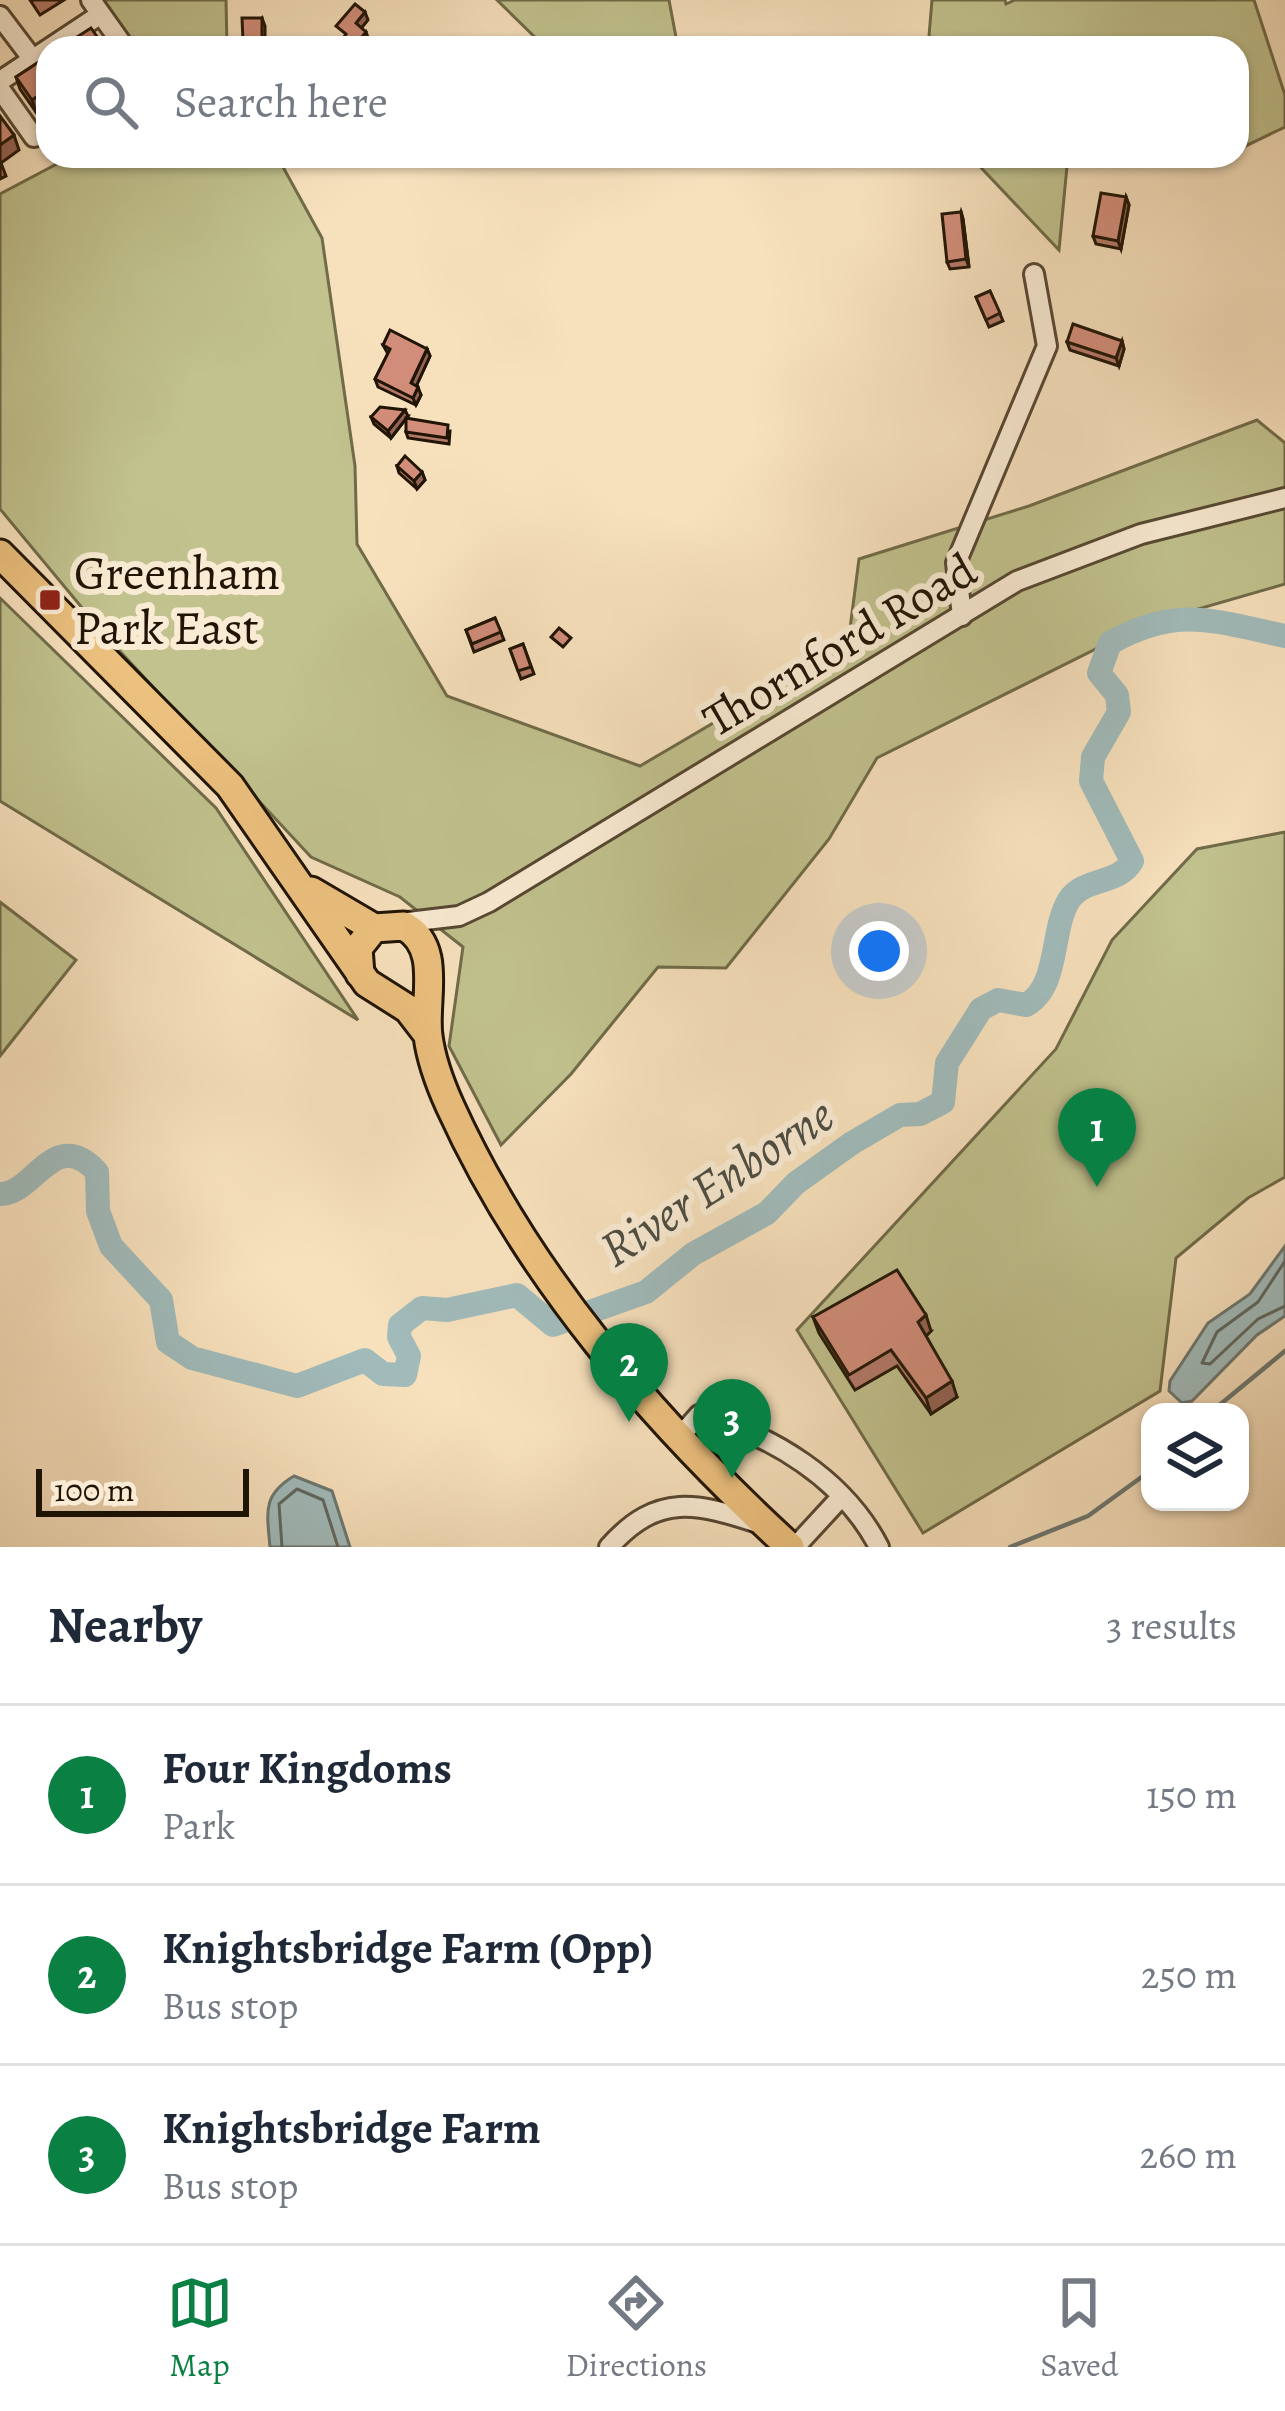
<!DOCTYPE html>
<html lang="en">
<head>
<meta charset="utf-8">
<style>
  body { margin:0; font-family:Alegreya,serif; background:#f2f2f3; color:#1f2937 }
  .controls { position:absolute; right:36px; bottom:36px; display:grid; overflow:hidden; border-radius:24px; box-shadow:0 3px 9px #0004 }
  .controls button { width:108px; height:108px; display:grid; place-items:center; padding:0; border:0; border-bottom:3px solid #e0e1e3; background:#fff; color:#1f2937; font:60px sans-serif }
  .scale { position:absolute; left:36px; bottom:30px; width:213px; box-sizing:border-box; padding-left:12px; border:6px solid #201404; border-top:0; font-size:33px; line-height:42px; white-space:nowrap; color:#201404; -webkit-text-stroke:9px #faecd4; paint-order:stroke }
  .you { position:absolute; left:879px; top:951px; width:42px; height:42px; margin:-30px; border:9px solid #fff; border-radius:50%; background:#1a73e8; box-shadow:0 0 0 18px #1a73e833 }
  .badge { display:grid; place-items:center; width:78px; height:78px; border-radius:50%; background:#0b8043; color:#fff; font-size:39px; font-weight:700 }
  .pin { position:absolute; translate:-50% -99px; filter:drop-shadow(0 3px 6px #0008) }
  .pin::after { content:''; position:absolute; top:63px; width:42px; height:36px; background:inherit; clip-path:polygon(0 0,100% 0,50% 100%) }
  .list { margin:0; padding:0; list-style:none }
  h2 { display:flex; justify-content:space-between; align-items:center; height:156px; margin:0; padding:0 48px; font-size:51px }
  h2 small { font-size:39px; font-weight:400; color:#747a83 }
  .list li { display:grid; grid-template-columns:78px 1fr auto; gap:36px; align-items:center; box-sizing:border-box; height:180px; padding:0 48px; border-top:3px solid #e0e1e3 }
  .list b { display:block; font-size:45px; white-space:nowrap }
  .list p { margin:0; font-size:39px; white-space:nowrap; color:#747a83 }
  .list em { font-size:39px; font-style:normal; color:#747a83 }
  .icon { flex:none; width:66px; height:66px; fill:none; stroke:currentColor; stroke-width:2; stroke-linecap:round; stroke-linejoin:round }
  .map { position:relative; flex:none; width:1285px; height:1547px; overflow:hidden }
  .search { position:absolute; background:#fff; box-shadow:0 3px 9px #0004; left:36px; right:36px; top:36px; height:132px; display:flex; align-items:center; gap:30px; box-sizing:border-box; padding:0 42px; border-radius:36px; color:#747a83; font-size:45px }
  .sheet { height:696px; background:#fff }
  nav { display:flex; justify-content:space-around; align-items:center; box-sizing:border-box; height:168px; border-top:3px solid #e0e1e3; background:#fff; font-size:33px; color:#747a83 }
  nav a { display:grid; justify-items:center; gap:6px }
  nav .on { color:#0b8043 }
  .map>svg:first-child { display:block }
  .green { fill:#c1c28e; stroke:#706b49; stroke-width:3 }
  .water { fill:#a1bbbb; stroke:#6d7872; stroke-width:3 }
  .lines { fill:none; stroke-linecap:round; stroke-linejoin:round }
  .shore { stroke:#606860; stroke-width:3 }
  .stream { stroke:#6d7872; stroke-width:4.5 }
  .river { stroke:#a1bbbb; stroke-width:24 }
  .minor-casing { stroke:#564732; stroke-width:24 }
  .highway-casing { stroke:#201404; stroke-width:33 }
  .minor { stroke:#faecd4; stroke-width:18 }
  .highway { stroke:#ecc07e; stroke-width:27 }
  .wall { fill:#b57969; stroke:#201404; stroke-width:3 }
  .shaded-wall { fill:#936355; stroke:#201404; stroke-width:3 }
  .building { fill:#d28d7a; stroke:#201404; stroke-width:3 }
  .poi-dot { fill:#8f2418; stroke:#faecd4; stroke-width:4.5 }
  .labels { text-anchor:middle; stroke-width:12; stroke-linejoin:round; paint-order:stroke }
  .poi-label { font-size:48px; fill:#201404; stroke:#faecd4; text-anchor:start }
  .street-label { font-size:48px; fill:#201404; stroke:#faecd4 }
  .water-label { font-size:51px; font-style:italic; fill:#4d4e44; stroke:#faecd4 }
</style>
</head>
<body>
<div class="map">
<svg width="1285" height="1547" viewBox="0 0 1285 1547">
  <rect width="100%" height="100%" fill="#f7e1bd"/>
  <filter id="stains"><feTurbulence type="fractalNoise" baseFrequency=".00167" numOctaves="4"/><feColorMatrix values="0 0 0 0 .2 0 0 0 0 .09 0 0 0 0 .02 0 0 0 .5 -.17"/></filter>
  <radialGradient id="worn" r=".72"><stop offset=".6" stop-color="#630" stop-opacity="0"/><stop offset="1" stop-color="#630" stop-opacity=".3"/></radialGradient>
  <!-- green -->
  <path class="green" d="M103,0H226L227,48H136Z
    M497,0H669L678,48H546Z
    M932,0H1005L1006,4L1015,0H1254L1285,95V127L1237,150V48H928Z
    M72,156H277L322,238L355,466L357,544L447,696L640,766L848,644L859,559L1029,506L1257,420L1285,443V584L1146,624L877,758L829,839L726,968L658,967L571,1074L501,1145L449,1046L463,947L400,897L311,857L103,633L0,509V194Z
    M970,156H1068L1059,250Z
    M0,598L216,808L358,1020L0,801Z
    M1285,832V1177L1248,1198L1176,1258L1160,1391L923,1533L797,1330L1056,1049L1112,940L1197,849Z
    M0,902L76,960L0,1056Z"/>
  <!-- water -->
  <path class="water" d="M1285,1246V1316L1257,1335L1192,1401L1182,1403L1169,1391L1170,1381L1208,1323L1250,1294Z
    M294,1476L332,1491L350,1547H270C267,1512 262,1495 294,1476Z"/>
  <g class="lines">
    <!-- shore -->
    <path class="shore" d="M1285,1261L1258,1302L1217,1332L1202,1363L1210,1364L1258,1319L1285,1306
      M282,1547L279,1504L297,1489L323,1500L338,1547"/>
    <!-- stream -->
    <path class="stream" d="M1211,1412L1285,1351
      M1010,1547L1088,1516L1150,1471"/>
    <!-- river -->
    <path class="river" d="M0,1194C34,1195 54,1125 97,1172L98,1211L111,1246L161,1300L168,1342L192,1358L297,1386L365,1360L383,1374L405,1375L409,1356L399,1337L400,1325L422,1308L447,1310L517,1295L553,1325L646,1292L693,1254L767,1213L796,1183L852,1143L900,1115L920,1114L943,1102L947,1063L981,1009L998,1000L1026,1005C1060,986 1050,931 1069,900C1084,877 1119,885 1132,861L1091,781L1093,757L1119,712L1117,695L1099,673L1110,643C1178,605 1213,621 1285,636"/>
    <defs>
      <path id="minor" d="M91,0L125,48
        M0,16L31,57
        M0,81L101,14
        M0,89L34,137L48,127
        M962,616L956,563L1047,346L1034,274
        M400,923L459,916L489,902L1017,581L1141,534L1285,498
        M677,1440L699,1415C772,1435 844,1479 879,1547
        M609,1547C658,1492 697,1503 761,1524
        M795,1547L842,1496"/>
      <path id="highway" d="M0,554L230,786L367,983L408,1009L428,1035
        M311,891L374,928
        M360,974L358,948L374,928L404,926C443,947 423,1000 428,1036C431,1059 440,1084 450,1106C527,1276 654,1422 790,1547"/>
    </defs>
    <!-- minor casing -->
    <use href="#minor" class="minor-casing"/>
    <!-- highway casing -->
    <use href="#highway" class="highway-casing"/>
    <!-- minor -->
    <use href="#minor" class="minor"/>
    <!-- highway -->
    <use href="#highway" class="highway"/>
  </g>
  <!-- wall -->
  <path class="wall" d="M30,0H64L40,15Z
    M262,18L265,26V48H246L243,41Z
    M48,56L36,112L20,89L16,77Z
    M1126,197L1129,205L1121,249L1096,244L1093,236Z
    M961,212L963,219L969,267L950,269L947,262Z
    M990,291L1003,321L989,327L976,297Z
    M1122,341L1124,349L1119,366L1070,350L1067,342Z
    M383,345L427,349L430,356L416,386L421,395L416,405L378,387L375,379L388,354Z
    M408,416L391,438L374,424L371,417Z
    M450,431L449,444L408,438L406,432Z
    M397,466L422,472L425,480L417,489L399,473Z
    M495,618L504,640L474,652L466,630Z
    M523,644L534,674L521,679L510,649Z
    M813,1317L931,1331L926,1336L957,1397L931,1414L897,1366L855,1390L819,1333Z"/>
  <!-- shaded-wall -->
  <path class="shaded-wall" d="M365,12L368,20L359,31L356,23Z
    M366,32L369,40L362,48H353Z
    M48,89V104L36,112L32,100Z
    M14,135L19,150L1,163L6,176L0,179V145Z
    M1126,197L1129,205L1121,249L1118,241Z
    M961,212L963,219L969,267L966,259Z
    M1122,341L1124,349L1119,366L1116,358Z
    M427,349L430,356L414,391L411,383Z
    M418,387L421,395L416,405L413,398Z
    M405,410L408,416L391,438L388,431Z
    M422,472L425,480L417,489L414,481Z
    M926,1315L931,1331L924,1338L918,1322Z
    M952,1381L957,1397L931,1414L926,1398Z"/>
  <!-- building -->
  <path class="building" d="M355,4L365,12L356,23L366,32L353,48H346L340,43L346,34L336,26Z
    M242,18H262V40L243,41Z
    M91,28L105,48H60Z
    M48,56V89L32,100L16,77Z
    M0,116L14,135L0,145Z
    M1101,193L1126,197L1118,241L1093,236Z
    M961,212L966,259L947,262L942,214Z
    M990,291L1000,313L986,320L976,297Z
    M1073,324L1122,341L1116,358L1067,342Z
    M390,330L427,349L411,383L418,387L413,398L375,379L390,349L383,345Z
    M380,407L405,410L388,431L371,417Z
    M406,418L448,425L447,438L406,432Z
    M405,456L422,472L414,481L397,466Z
    M495,618L501,632L472,644L466,630Z
    M559,628L571,638L563,647L551,637Z
    M523,644L531,667L518,671L510,649Z
    M897,1270L926,1315L918,1322L952,1381L926,1398L891,1350L849,1375L813,1317Z"/>
  <!-- markers -->
  <rect class="poi-dot" x="38" y="588" width="24" height="24" rx="6"/>
  <g class="labels">
    <!-- poi labels -->
    <g class="poi-label">
      <text x="74" y="589">Greenham<tspan x="74" dy="55">Park East</tspan></text>
    </g>
    <!-- street labels -->
    <g class="street-label">
      <text transform="translate(839 644) rotate(-31)" y="17">Thornford Road</text>
    </g>
    <!-- water labels -->
    <g class="water-label">
      <text transform="translate(716 1181) rotate(-33)" y="18">River Enborne</text>
    </g>
  </g>
  <rect width="100%" height="100%" filter="url(#stains)"/>
  <rect width="100%" height="100%" fill="url(#worn)"/>
</svg>
<div class="controls">
<button><svg class="icon" aria-label="layers" viewBox="0 0 24 24"><path d="M12 4l9 5-9 5-9-5zM3 14l9 5 9-5"/></svg></button>
</div>
<div class="scale">100 m</div>
<div class="you"></div>
<div class="pin badge" style="left:1097px;top:1187px">1</div>
<div class="pin badge" style="left:629px;top:1422px">2</div>
<div class="pin badge" style="left:732px;top:1478px">3</div>
<div class="search"><svg class="icon" aria-label="search" viewBox="0 0 24 24"><circle cx="10" cy="10" r="6"/><path d="M15 15l6 6"/></svg>Search here</div>
</div>
<section class="sheet">
<h2>Nearby<small>3 results</small></h2>
<ul class="list">
<li><span class="badge">1</span><div><b>Four Kingdoms</b><p>Park</p></div><em>150 m</em></li>
<li><span class="badge">2</span><div><b>Knightsbridge Farm (Opp)</b><p>Bus stop</p></div><em>250 m</em></li>
<li><span class="badge">3</span><div><b>Knightsbridge Farm</b><p>Bus stop</p></div><em>260 m</em></li>
</ul>
</section>
<nav>
<a class="on"><svg class="icon" aria-label="map" viewBox="0 0 24 24"><path d="M3 6l6-2 6 2 6-2v14l-6 2-6-2-6 2zM9 4v14M15 6v14"/></svg>Map</a>
<a><svg class="icon" aria-label="directions" viewBox="0 0 24 24"><path d="M12 3l9 9-9 9-9-9zM9 14v-3h6M13 9l2 2-2 2"/></svg>Directions</a>
<a><svg class="icon" aria-label="saved" viewBox="0 0 24 24"><path d="M7 4h10v16l-5-4-5 4z"/></svg>Saved</a>
</nav>
</body>
</html>
